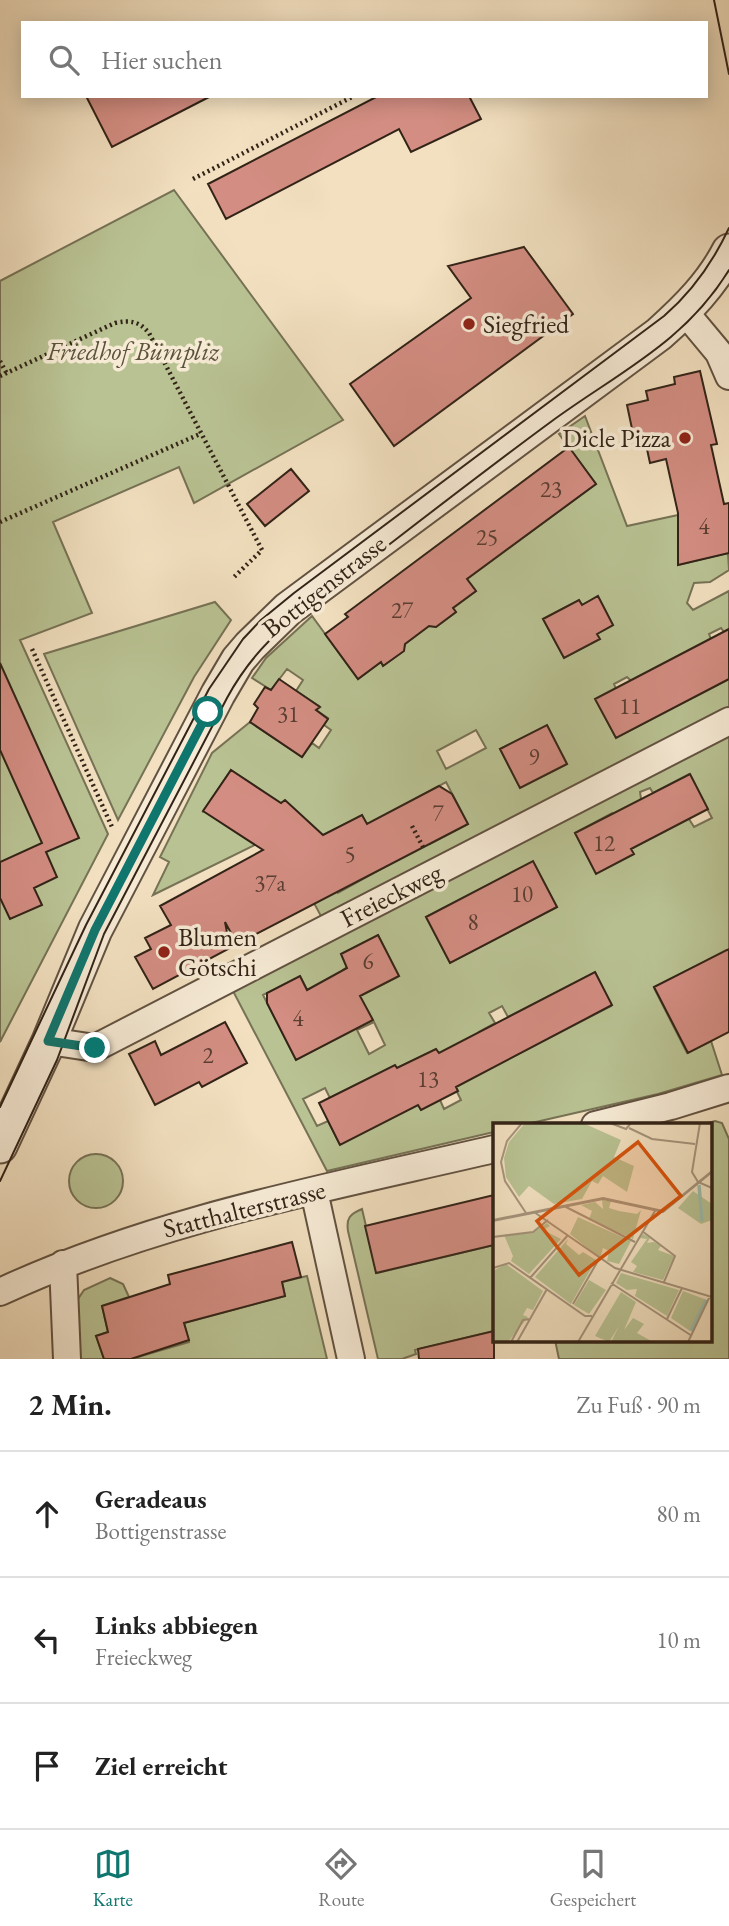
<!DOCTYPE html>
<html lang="de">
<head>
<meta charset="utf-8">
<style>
  body { margin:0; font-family:"EB Garamond",serif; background:#f6f6f6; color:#222 }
  .stop { position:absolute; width:21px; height:21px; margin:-16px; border:5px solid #0f766e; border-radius:50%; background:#fff }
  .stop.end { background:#0f766e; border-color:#fff; box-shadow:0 2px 7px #0008 }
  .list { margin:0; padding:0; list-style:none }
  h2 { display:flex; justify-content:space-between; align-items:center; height:91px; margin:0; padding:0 28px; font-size:30px }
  h2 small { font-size:23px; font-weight:400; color:#767676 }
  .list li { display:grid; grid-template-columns:46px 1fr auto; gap:21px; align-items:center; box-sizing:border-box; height:126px; padding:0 28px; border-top:2px solid #e0e0e0 }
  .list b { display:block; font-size:26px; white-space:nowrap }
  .list p { margin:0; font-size:23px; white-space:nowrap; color:#767676 }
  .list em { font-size:23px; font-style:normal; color:#767676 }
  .icon { flex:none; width:38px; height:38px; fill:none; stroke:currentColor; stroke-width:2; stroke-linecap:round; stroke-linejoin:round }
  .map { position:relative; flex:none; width:729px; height:1359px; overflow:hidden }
  .search { position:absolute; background:#fff; box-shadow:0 4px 18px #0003; left:21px; right:21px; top:21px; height:77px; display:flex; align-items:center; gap:18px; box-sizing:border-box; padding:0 24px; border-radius:0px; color:#767676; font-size:26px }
  .sheet { height:469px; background:#fff }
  nav { display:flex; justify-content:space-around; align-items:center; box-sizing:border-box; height:98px; border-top:2px solid #e0e0e0; background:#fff; font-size:19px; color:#767676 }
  nav a { display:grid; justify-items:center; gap:4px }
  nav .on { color:#0f766e }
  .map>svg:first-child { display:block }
  .green { fill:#b9c293; stroke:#767255; stroke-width:2; fill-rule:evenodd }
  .building { fill:#d38d82; stroke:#322317; stroke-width:2 }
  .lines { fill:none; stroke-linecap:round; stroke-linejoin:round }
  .minor-casing { stroke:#625241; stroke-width:30 }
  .tertiary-casing { stroke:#625241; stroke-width:37 }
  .path { stroke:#322317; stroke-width:4.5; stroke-dasharray:2 3.5; stroke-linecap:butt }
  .minor { stroke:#f7ebd6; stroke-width:26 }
  .tertiary { stroke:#f7ebd6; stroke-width:33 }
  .tram { stroke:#322317; stroke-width:2 }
  .route { stroke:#0f766e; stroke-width:9 }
  .poi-dot { fill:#8f2418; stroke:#f7ebd6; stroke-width:2.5 }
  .labels { text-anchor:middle; stroke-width:7; stroke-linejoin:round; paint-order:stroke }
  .number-label { font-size:23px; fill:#5a3e32 }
  .poi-label { font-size:26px; fill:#322317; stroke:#f7ebd6; text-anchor:start }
  .park-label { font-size:26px; font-style:italic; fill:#5a533c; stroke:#f7ebd6 }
  .street-label { font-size:26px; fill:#322317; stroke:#f7ebd6 }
  .inset-river { fill:none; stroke:#9cbeac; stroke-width:3.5 }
  .inset-road { fill:none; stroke:#a5947c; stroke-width:2 }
  .view { fill:#d6540d; fill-opacity:0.15; stroke:#d6540d; stroke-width:3.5 }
  .inset-edge { fill:none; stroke:#322317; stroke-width:3.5 }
</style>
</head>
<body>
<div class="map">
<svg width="729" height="1359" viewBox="0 0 729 1359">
  <rect width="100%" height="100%" fill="#f2e0c0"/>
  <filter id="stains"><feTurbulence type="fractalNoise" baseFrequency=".00286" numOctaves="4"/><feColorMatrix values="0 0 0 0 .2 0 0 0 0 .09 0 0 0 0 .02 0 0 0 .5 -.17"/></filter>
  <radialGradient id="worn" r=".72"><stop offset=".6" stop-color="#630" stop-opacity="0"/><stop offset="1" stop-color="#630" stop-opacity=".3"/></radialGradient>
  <!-- green -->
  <path class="green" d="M174,190L343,420L194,503L179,467L53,522L92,613L20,640L108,834L0,1042V281Z
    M585,416L627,526L678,515L682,537L678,538V565L728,553L729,570L710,582L694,583L687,603L693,610L729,591V629L724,632L721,628L709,634L711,639L696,696L729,679V707L322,918L277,834L153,895L169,862L160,857L212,753L250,722L302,757L312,743L319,748L331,730L324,725L328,718L316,710L319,706L296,691L303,680L287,669L271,690L252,678L266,658L312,616L358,679L381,662L384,665L403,651L405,644L429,626L436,627L456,612L453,608L476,591L467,579L596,484L559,434ZM598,597L613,625L597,634L599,639L564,658L543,619L579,600L582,605ZM627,677L665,712L616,738L596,700L616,689L614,684ZM547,726L567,764L520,788L500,749ZM476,730L486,748L446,769L437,751ZM231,770L262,791L204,811ZM446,782L468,824L430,844L408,803ZM362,815L388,865L338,893L311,842Z
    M215,602L231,620L194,677L118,820L44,654Z
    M729,734V956L726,950L654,988L687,1053L711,1041L722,1075L658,1094L527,1124L494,1125V1132L327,1171L233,991ZM689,774L712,818L694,827L689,819L641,799L640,792L650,788L653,793ZM612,813L633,854L596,873L575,833ZM533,862L557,907L450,963L426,917ZM378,935L399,976L362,995L343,970L347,967L341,954ZM595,972L611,1006L497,1065L479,1032L495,1023L489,1013L502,1006L508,1017ZM300,976L333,1040L296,1060L263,995ZM374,1022L385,1045L369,1054L357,1030ZM436,1049L461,1100L444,1109L440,1100L421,1110L399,1067ZM325,1088L330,1098L340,1145L328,1121L317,1126L303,1099Z
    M715,1121L722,1123L729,1139V1359H559L555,1340H710V1125L704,1124Z
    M69 1181a27 27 0 1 1 54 0a27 27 0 1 1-54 0Z
    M362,1209L377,1273L494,1245V1331L415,1350L416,1354L402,1359H378L348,1231C346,1218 350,1214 362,1209Z
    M307,1276L327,1359H131L189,1342L184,1323L285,1296L282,1282Z
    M110,1278L123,1284L129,1297L102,1306L108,1332L96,1336L104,1359H76L78,1299L84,1290Z"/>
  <!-- building -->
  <path class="building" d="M86,96H211L112,147Z
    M378,96H469L481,119L411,152L399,129L226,219L208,184Z
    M524,247L573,314L394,446L350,384L471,298L448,266Z
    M700,371L717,444L711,445L724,504L729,503V553L678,565V513L666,459L650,463L645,440L635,443L627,405L648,400L646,391L675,384L674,377Z
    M569,447L596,484L467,579L476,591L453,608L456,612L436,627L429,626L405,644L404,651L383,666L381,662L358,679L325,634L348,617L345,614Z
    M291,469L309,491L265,526L247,504Z
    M598,596L613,625L597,634L600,639L564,658L543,619L579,600L582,605Z
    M729,629V679L616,738L595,699Z
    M0,663L79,838L46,852L57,877L34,888L42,905L10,919L0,898V862L42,843L0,750Z
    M279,679L320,707L316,710L328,719L302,757L250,722L258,708L254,704L265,687L271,690Z
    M547,725L567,764L520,788L500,749Z
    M231,770L281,803L285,800L323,835L362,815L367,824L439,786L452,794L468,824L237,944L225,922L230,948L153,989L135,957L151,949L145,938L171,925L160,906L263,850L203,811Z
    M690,774L708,809L631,849L634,854L596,874L575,833Z
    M533,861L557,907L450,963L426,917Z
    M378,935L399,976L360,996L373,1020L296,1060L267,1003V993L300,976L307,990L347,968L341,954Z
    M729,949V1032L688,1053L654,987Z
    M595,972L612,1005L456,1087L458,1091L421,1110L418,1105L340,1145L319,1103L395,1065L397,1068L436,1049L439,1053Z
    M225,1022L247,1063L202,1087L199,1082L155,1105L129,1054L155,1041L161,1055Z
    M494,1195V1245L376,1273L365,1226Z
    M292,1242L301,1277L282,1282L285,1296L184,1323L189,1340L131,1359H104L96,1336L108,1332L102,1306L170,1284L168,1275Z
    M494,1331V1359H419L418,1349Z"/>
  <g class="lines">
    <defs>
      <path id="minor" d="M684,311L719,353L729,376
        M49,1041L95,1048L729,721
        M595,1125L671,1106L729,1088
        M314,1191L351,1359
        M63,1264L67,1359
        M0,1292C157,1219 327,1188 494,1149"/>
      <path id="tertiary" d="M0,1146L49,1041L95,930L218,694L238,660L250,646L288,609L659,334C687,309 712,284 729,251"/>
    </defs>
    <!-- minor casing -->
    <use href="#minor" class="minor-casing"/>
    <!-- tertiary casing -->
    <use href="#tertiary" class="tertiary-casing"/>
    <!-- path -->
    <path class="path" d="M193,179L354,96
      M0,361L7,374
      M0,376L115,323C130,320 139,321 149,333L262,550L232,579
      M0,522L200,434
      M32,649L112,827
      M412,826L423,847"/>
    <!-- minor -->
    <use href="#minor" class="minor"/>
    <!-- tertiary -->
    <use href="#tertiary" class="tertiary"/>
    <!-- tram -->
    <path class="tram" d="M714,0L729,74
      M0,1107L86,925L209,689L243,639L261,620L294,593L664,316C693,291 713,262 729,228
      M0,1181L57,1060L104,934L227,698C247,661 273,634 306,608C388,546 469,482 552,421C619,372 684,343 729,270"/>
  </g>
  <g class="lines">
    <!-- route -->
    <path class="route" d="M95,1048L48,1041L95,930L208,712"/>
  </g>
  <!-- markers -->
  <g class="poi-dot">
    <circle cx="469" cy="324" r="7"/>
    <circle cx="685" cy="438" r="7"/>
    <circle cx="164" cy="952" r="7"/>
  </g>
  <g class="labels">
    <!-- number labels -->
    <g class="number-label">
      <text x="551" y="497">23</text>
      <text x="704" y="534">4</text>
      <text x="487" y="545">25</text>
      <text x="402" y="618">27</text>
      <text x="630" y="714">11</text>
      <text x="288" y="722">31</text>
      <text x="534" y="765">9</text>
      <text x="438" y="821">7</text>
      <text x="604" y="851">12</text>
      <text x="350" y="862">5</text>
      <text x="270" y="891">37a</text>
      <text x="522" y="902">10</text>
      <text x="473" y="930">8</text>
      <text x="368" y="969">6</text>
      <text x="298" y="1026">4</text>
      <text x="208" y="1063">2</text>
      <text x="428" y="1087">13</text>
    </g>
    <!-- poi labels -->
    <g class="poi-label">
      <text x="483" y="333">Siegfried</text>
      <text x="671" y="447" text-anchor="end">Dicle Pizza</text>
      <text x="178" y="946">Blumen<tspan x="178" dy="30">Götschi</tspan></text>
    </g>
    <!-- park labels -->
    <g class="park-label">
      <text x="133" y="360">Friedhof Bümpliz</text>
    </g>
    <!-- street labels -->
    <g class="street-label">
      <text transform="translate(324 586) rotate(-38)" y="9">Bottigenstrasse</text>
      <text transform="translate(391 895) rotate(-27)" y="9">Freieckweg</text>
      <text transform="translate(244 1209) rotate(-14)" y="9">Statthalterstrasse</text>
    </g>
  </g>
  <!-- overview -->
  <g transform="translate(493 1123)">
    <rect width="219" height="219" fill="#f2e0c0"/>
    <path d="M32,0H90L128,17L121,34L141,43L134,69L110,53L105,61L99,58L89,76L61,81L36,63L26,74L13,54L11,35L16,19ZM200,68L219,81V97L208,101L185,85ZM109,77L118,78L116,85L126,88L144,91L148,87L140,116L96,96L99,88L88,82L102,79L110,86ZM85,94L138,118L126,141L114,138L116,128L110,125L107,135L77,111ZM54,100L57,103L50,107L68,116L36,151L18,138L20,133L11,112L39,110ZM150,111L157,115L154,120L161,119L168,123L165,127L181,133L170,157L140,149L144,143L138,139L154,116L147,115ZM75,116L73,121L86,132L90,129L103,137L78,181L42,154ZM13,141L50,168L40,187L34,185L30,192L35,194L15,219H0V148ZM128,150L186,167L174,193L142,173L144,166L134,167L123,160ZM96,157L113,167L96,191L81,182ZM190,168L214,177L197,208L178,195ZM128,169L143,179L131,207L140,195L151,201L144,210L160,219H118L126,203L116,219L102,213Z" fill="#b9c293"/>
    <path class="inset-river" d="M206,62L209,98M198,208L213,177"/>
    <path class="inset-road" d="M29,0L14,18L8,39L12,58L33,90M117,0L133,6L138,0M207,0L199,49L205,59L219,65M136,5L159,16L202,21M71,83L142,119M41,89L122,145L219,174M0,97L110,75L170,88L219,48M0,98L110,76L170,89L219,49M149,108L182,133L171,159M0,114L40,109L55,97M0,145L16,140L92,193H99M37,155L75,112M118,160L199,213M80,181L106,136M174,196L189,165M18,219L30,197L37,196M24,219L54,166M85,219L162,88M195,219L217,173"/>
    <path class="view" d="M145,19L188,73L86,152L44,98Z"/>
    <rect width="219" height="219" class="inset-edge"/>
  </g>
  <rect width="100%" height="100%" filter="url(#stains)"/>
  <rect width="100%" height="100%" fill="url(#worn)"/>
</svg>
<div class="stop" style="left:208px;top:712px"></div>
<div class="stop end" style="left:95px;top:1048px"></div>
<div class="search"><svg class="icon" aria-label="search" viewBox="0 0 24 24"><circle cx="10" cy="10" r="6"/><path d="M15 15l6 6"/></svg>Hier suchen</div>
</div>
<section class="sheet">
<h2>2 Min.<small>Zu Fuß · 90 m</small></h2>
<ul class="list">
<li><svg class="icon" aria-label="ahead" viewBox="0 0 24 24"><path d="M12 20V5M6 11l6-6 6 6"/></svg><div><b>Geradeaus</b><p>Bottigenstrasse</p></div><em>80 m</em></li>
<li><svg class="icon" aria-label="left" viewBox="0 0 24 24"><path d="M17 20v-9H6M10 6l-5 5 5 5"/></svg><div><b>Links abbiegen</b><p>Freieckweg</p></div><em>10 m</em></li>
<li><svg class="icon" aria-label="arrive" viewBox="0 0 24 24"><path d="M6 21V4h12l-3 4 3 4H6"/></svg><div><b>Ziel erreicht</b></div></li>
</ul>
</section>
<nav>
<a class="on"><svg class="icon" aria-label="map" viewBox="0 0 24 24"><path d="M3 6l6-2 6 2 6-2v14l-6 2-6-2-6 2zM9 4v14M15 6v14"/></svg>Karte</a>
<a><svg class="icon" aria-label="directions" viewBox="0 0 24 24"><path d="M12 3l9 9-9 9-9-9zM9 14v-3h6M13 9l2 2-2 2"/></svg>Route</a>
<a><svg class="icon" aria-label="saved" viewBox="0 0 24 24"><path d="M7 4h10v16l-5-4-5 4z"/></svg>Gespeichert</a>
</nav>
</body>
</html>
